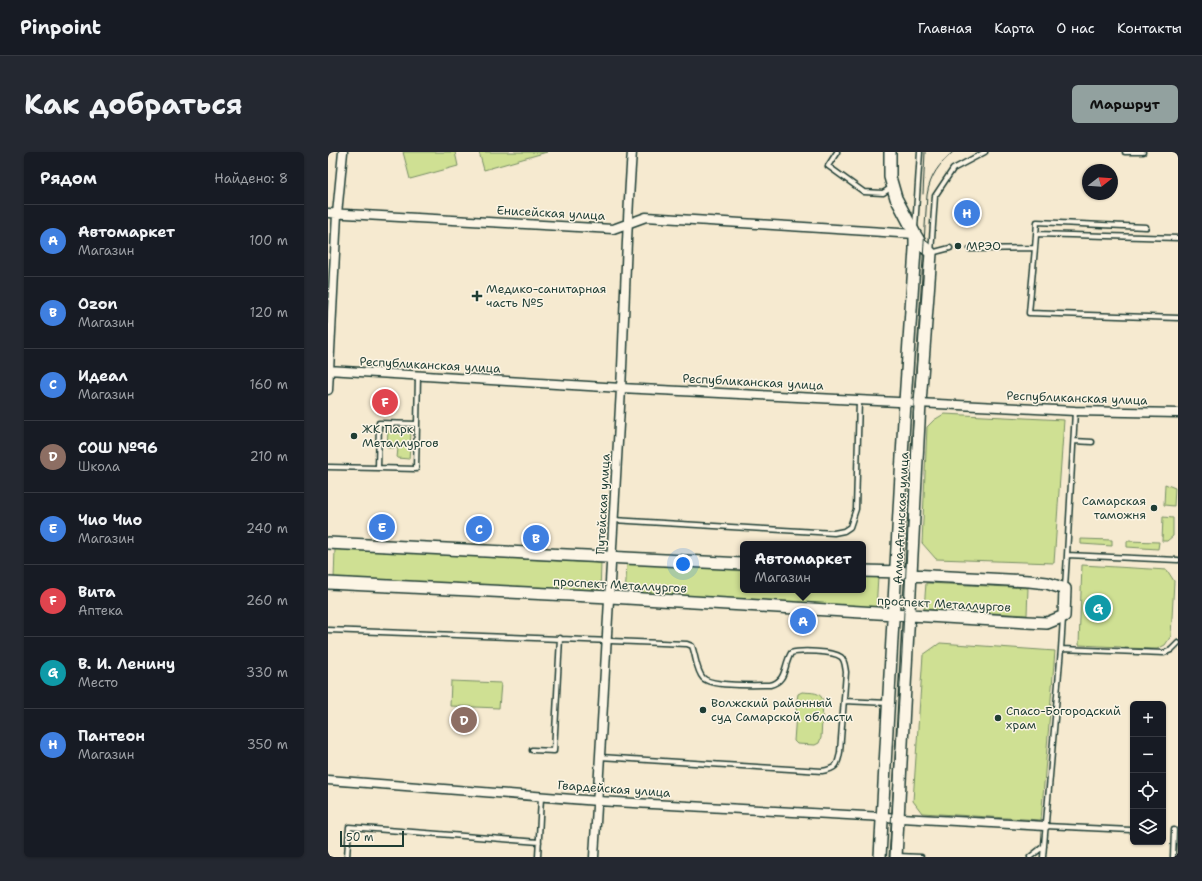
<!DOCTYPE html>
<html lang="ru">
<head>
<meta charset="utf-8">
<style>
  body { margin:0; font-family:"Shantell Sans",sans-serif; background:#242831; color:#f1f3f6 }
  .controls { position:absolute; right:12px; bottom:12px; display:grid; overflow:hidden; border-radius:6px; box-shadow:0 1px 3px #0004 }
  .controls button { width:36px; height:36px; display:grid; place-items:center; padding:0; border:0; border-bottom:1px solid #363941; background:#171b24; color:#f1f3f6; font:20px sans-serif }
  .compass { position:absolute; left:754px; top:12px; width:36px; height:36px; border-radius:50%; background:#171b24; box-shadow:0 1px 3px #0004; rotate:73deg }
  .scale { position:absolute; left:12px; bottom:10px; width:64px; box-sizing:border-box; padding-left:4px; border:2px solid #1f3d34; border-top:0; font-size:11px; line-height:14px; white-space:nowrap; color:#1f3d34; -webkit-text-stroke:3px #fcf5e5; paint-order:stroke }
  .you { position:absolute; left:355px; top:412px; width:14px; height:14px; margin:-10px; border:3px solid #fff; border-radius:50%; background:#1a73e8; box-shadow:0 0 0 6px #1a73e833 }
  .badge { display:grid; place-items:center; width:26px; height:26px; border-radius:50%; background:#92a19f; color:#fff; font-size:13px; font-weight:700 }
  .pin { position:absolute; translate:-50% -50%; border:2px solid #fff; box-shadow:0 1px 4px #0006 }
  .popup { position:absolute; left:412px; top:389px; width:126px; height:52px; box-sizing:border-box; display:grid; place-content:center; border-radius:6px; background:#171b24; filter:drop-shadow(0 1px 3px #0005); font-size:13px; white-space:nowrap; color:#9ea1a6 }
  .popup b { font-size:15px; color:#f1f3f6 }
  .popup::after { content:''; position:absolute; left:50%; top:100%; margin-left:-8px; border:8px solid transparent; border-top-color:#171b24 }
  .list { margin:0; padding:0; list-style:none }
  h2 { display:flex; justify-content:space-between; align-items:center; height:52px; margin:0; padding:0 16px; font-size:17px }
  h2 small { font-size:13px; font-weight:400; color:#9ea1a6 }
  .list li { display:grid; grid-template-columns:26px 1fr auto; gap:12px; align-items:center; box-sizing:border-box; height:72px; padding:0 16px; border-top:1px solid #363941 }
  .list b { display:block; font-size:15px; white-space:nowrap }
  .list p { margin:0; font-size:13px; white-space:nowrap; color:#9ea1a6 }
  .list em { font-size:13px; font-style:normal; color:#9ea1a6 }
  .icon { flex:none; width:22px; height:22px; fill:none; stroke:currentColor; stroke-width:2; stroke-linecap:round; stroke-linejoin:round }
  .map { position:relative; flex:none; width:850px; height:705px; overflow:hidden; border-radius:6px }
  header { display:flex; align-items:center; gap:24px; box-sizing:border-box; height:56px; padding:0 20px; background:#171b24; border-bottom:1px solid #363941 }
  header strong { font-size:19px }
  nav { display:flex; gap:22px; margin-inline-start:auto; font-size:14px }
  .intro { display:flex; align-items:center; justify-content:space-between; box-sizing:border-box; height:96px; padding:0 24px }
  h1 { margin:0; font-size:28px }
  .button { padding:10px 18px; border-radius:6px; background:#92a19f; color:#111; font-size:14px; font-weight:700 }
  main { display:flex; gap:24px; padding:0 24px }
  aside { flex:1; background:#171b24; border-radius:6px; box-shadow:0 1px 3px #0004 }
  .map>svg:first-child { display:block }
  .green { fill:#cfe093; stroke:#778e64 }
  .lines { fill:none; stroke-linecap:round; stroke-linejoin:round }
  .service-casing { stroke:#1f3d34; stroke-width:7 }
  .minor-casing { stroke:#1f3d34; stroke-width:11 }
  .tertiary-casing { stroke:#1f3d34; stroke-width:14 }
  .service { stroke:#fcf5e5; stroke-width:4 }
  .minor { stroke:#fcf5e5; stroke-width:8 }
  .tertiary { stroke:#fcf5e5; stroke-width:11 }
  .tram { stroke:#1f3d34; stroke-width:1 }
  .poi-dot { fill:#1f3d34; stroke:#fcf5e5; stroke-width:1.5 }
  .labels { text-anchor:middle; stroke-width:3; stroke-linejoin:round; paint-order:stroke }
  .street-label { font-size:12px; fill:#1f3d34; stroke:#fcf5e5 }
  .poi-label { font-size:12px; fill:#1f3d34; stroke:#fcf5e5; text-anchor:start }
</style>
</head>
<body>
<header>
<strong>Pinpoint</strong>
<nav><a>Главная</a><a>Карта</a><a>О нас</a><a>Контакты</a></nav>
</header>
<div class="intro"><h1>Как добраться</h1><a class="button">Маршрут</a></div>
<main>
<aside>
<h2>Рядом<small>Найдено: 8</small></h2>
<ul class="list">
<li><span class="badge" style="background:#3f7fe0">A</span><div><b>Автомаркет</b><p>Магазин</p></div><em>100 m</em></li>
<li><span class="badge" style="background:#3f7fe0">B</span><div><b>Ozon</b><p>Магазин</p></div><em>120 m</em></li>
<li><span class="badge" style="background:#3f7fe0">C</span><div><b>Идеал</b><p>Магазин</p></div><em>160 m</em></li>
<li><span class="badge" style="background:#8d6e63">D</span><div><b>СОШ №96</b><p>Школа</p></div><em>210 m</em></li>
<li><span class="badge" style="background:#3f7fe0">E</span><div><b>Чио Чио</b><p>Магазин</p></div><em>240 m</em></li>
<li><span class="badge" style="background:#e0444e">F</span><div><b>Вита</b><p>Аптека</p></div><em>260 m</em></li>
<li><span class="badge" style="background:#0f9aa8">G</span><div><b>В. И. Ленину</b><p>Место</p></div><em>330 m</em></li>
<li><span class="badge" style="background:#3f7fe0">H</span><div><b>Пантеон</b><p>Магазин</p></div><em>350 m</em></li>
</ul>
</aside>
<div class="map">
<svg width="850" height="705" viewBox="0 0 850 705">
  <rect width="100%" height="100%" fill="#f6ead0"/>
  <filter id="ink" filterUnits="userSpaceOnUse"><feTurbulence type="fractalNoise" baseFrequency=".025" numOctaves="2"/><feDisplacementMap in="SourceGraphic" scale="8" xChannelSelector="R" yChannelSelector="G"/><feConvolveMatrix kernelMatrix="1 2 1 2 8 2 1 2 1" color-interpolation-filters="sRGB"/></filter>
  <g filter="url(#ink)">
    <!-- green -->
    <path class="green" d="M75,0H127L130,14L82,27Z
      M151,0H219L156,18Z
      M616,262L736,268L726,411L608,407L594,391L599,275L606,268Z
      M60,279L83,281L81,307L69,306L70,296H59Z
      M837,332L847,336L846,354L836,353Z
      M835,365L845,366V384L839,389H834Z
      M753,387L784,388V394L753,392Z
      M799,389L831,390L830,397L799,395Z
      M7,397L273,411L272,441L6,427Z
      M299,411L415,417V438H535V423L550,424L548,458L297,445Z
      M754,413L839,418L846,429L843,484L837,493L829,497L797,496L794,499L793,495L751,493Z
      M598,431L700,436L699,463L596,457Z
      M612,491L727,499L713,668L594,661L585,649L595,503Z
      M123,529L173,531L171,556L122,554Z
      M474,540C483,541 494,539 495,550L493,586L491,591L487,593L469,592L466,589L469,548L470,542Z"/>
    <g class="lines">
      <defs>
        <path id="service" d="M509,0L500,14L536,40L555,41L564,35
          M797,0H815
          M587,76L592,0
          M708,82L850,86
          M622,96L603,101L607,44L625,17L657,0
          M707,96L701,161L850,166
          M642,97L707,96L709,70L818,75
          M746,289L764,290
          M0,315L50,316L51,271L89,272L90,224
          M50,316L88,317L89,272
          M285,368L506,381L516,379L522,375L528,357L531,248
          M739,403L747,259
          M737,435L739,403L850,408
          M735,466L733,497L836,501L843,498L850,491
          M0,478L359,492L364,494C368,504 368,518 375,526C384,535 428,533 442,533C459,529 455,515 463,501C472,498 505,499 513,505C517,508 517,515 518,520L512,600C510,613 508,617 494,619L272,605
          M516,549L560,551
          M204,598L226,599L232,486
          M717,674L803,678
          M569,704L593,705
          M19,705L21,675L211,690
          M210,705L213,645
          M702,705L716,694
          M715,705L733,497
          M845,705L846,678"/>
        <path id="minor" d="M0,61L285,77L318,65L587,82
          M0,218L293,236L747,259L850,261
          M0,238L9,62L15,0
          M0,628L270,649L717,674
          M266,705C275,549 285,393 293,237C297,158 298,79 304,0"/>
        <path id="tertiary" d="M562,0V25L568,46L587,82L593,92L603,101L592,251L568,705
          M0,391L415,412
          M0,431L282,445L699,470L719,471L736,464L737,437L719,431L701,429L583,423L574,420L535,419
          M552,705L577,250L587,97V83"/>
      </defs>
      <!-- service casing -->
      <use href="#service" class="service-casing"/>
      <!-- minor casing -->
      <use href="#minor" class="minor-casing"/>
      <!-- tertiary casing -->
      <use href="#tertiary" class="tertiary-casing"/>
      <!-- service -->
      <use href="#service" class="service"/>
      <!-- minor -->
      <use href="#minor" class="minor"/>
      <!-- tertiary -->
      <use href="#tertiary" class="tertiary"/>
      <!-- tram -->
      <path class="tram" d="M595,42L597,0
        M561,705L574,501L586,250L599,43C602,24 611,12 625,0"/>
    </g>
  </g>
  <!-- markers -->
  <g class="poi-dot">
    <circle cx="630" cy="94" r="4"/>
    <path d="M147 138h4v4h4v4h-4v4h-4v-4h-4v-4h4z"/>
    <circle cx="26" cy="284" r="4"/>
    <circle cx="826" cy="356" r="4"/>
    <circle cx="375" cy="558" r="4"/>
    <circle cx="670" cy="566" r="4"/>
  </g>
  <g class="labels">
    <!-- street labels -->
    <g class="street-label">
      <text transform="translate(223 61) rotate(3)" y="4">Енисейская улица</text>
      <text transform="translate(102 213) rotate(3)" y="4">Республиканская улица</text>
      <text transform="translate(425 230) rotate(3)" y="4">Республиканская улица</text>
      <text transform="translate(749 246) rotate(2)" y="4">Республиканская улица</text>
      <text transform="translate(275 352) rotate(-87)" y="4">Путейская улица</text>
      <text transform="translate(573 366) rotate(-87)" y="4">Алма-Атинская улица</text>
      <text transform="translate(292 433) rotate(3)" y="4">проспект Металлургов</text>
      <text transform="translate(616 452) rotate(3)" y="4">проспект Металлургов</text>
      <text transform="translate(286 637) rotate(4)" y="4">Гвардейская улица</text>
    </g>
    <!-- poi labels -->
    <g class="poi-label">
      <text x="638" y="98">МРЭО</text>
      <text x="158" y="141">Медико-санитарная<tspan x="158" dy="14">часть №5</tspan></text>
      <text x="34" y="281">ЖК Парк<tspan x="34" dy="14">Металлургов</tspan></text>
      <text x="818" y="353" text-anchor="end">Самарская<tspan x="818" dy="14">таможня</tspan></text>
      <text x="383" y="555">Волжский районный<tspan x="383" dy="14">суд Самарской области</tspan></text>
      <text x="678" y="563">Спасо-Богородский<tspan x="678" dy="14">храм</tspan></text>
    </g>
  </g>
</svg>
<div class="controls">
<button>+</button>
<button>−</button>
<button><svg class="icon" aria-label="locate" viewBox="0 0 24 24"><circle cx="12" cy="12" r="6"/><path d="M12 2v4M12 18v4M2 12h4M18 12h4"/></svg></button>
<button><svg class="icon" aria-label="layers" viewBox="0 0 24 24"><path d="M12 4l9 5-9 5-9-5zM3 14l9 5 9-5"/></svg></button>
</div>
<svg class="compass" viewBox="-18 -18 36 36"><path d="M0-13l5 13h-10z" fill="#e53935"/><path d="M0 13l5-13h-10z" fill="#9ea1a6"/></svg>
<div class="scale">50 m</div>
<div class="you"></div>
<div class="pin badge" style="left:475px;top:469px;background:#3f7fe0">A</div>
<div class="popup"><b>Автомаркет</b>Магазин</div>
<div class="pin badge" style="left:208px;top:386px;background:#3f7fe0">B</div>
<div class="pin badge" style="left:151px;top:377px;background:#3f7fe0">C</div>
<div class="pin badge" style="left:136px;top:568px;background:#8d6e63">D</div>
<div class="pin badge" style="left:54px;top:375px;background:#3f7fe0">E</div>
<div class="pin badge" style="left:57px;top:250px;background:#e0444e">F</div>
<div class="pin badge" style="left:770px;top:456px;background:#0f9aa8">G</div>
<div class="pin badge" style="left:639px;top:61px;background:#3f7fe0">H</div>
</div>
</main>
</body>
</html>
